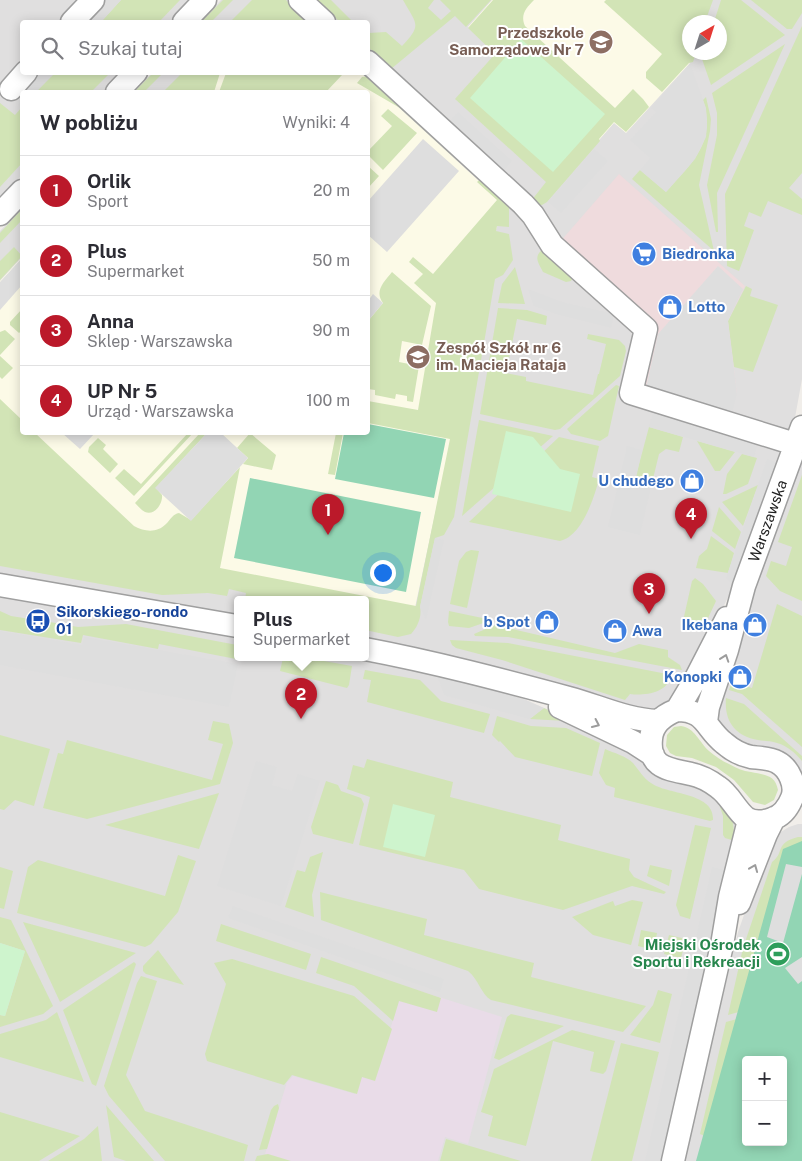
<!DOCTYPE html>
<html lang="pl">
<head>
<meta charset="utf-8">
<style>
  body { margin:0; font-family:"Public Sans",sans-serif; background:#f7f7f7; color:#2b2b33 }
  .controls { position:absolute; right:15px; bottom:15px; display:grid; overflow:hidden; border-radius:5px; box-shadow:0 2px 12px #0003 }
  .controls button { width:45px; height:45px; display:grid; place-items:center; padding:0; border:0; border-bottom:1px solid #e1e1e2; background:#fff; color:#2b2b33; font:25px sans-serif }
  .compass { position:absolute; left:682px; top:15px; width:45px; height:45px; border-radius:50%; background:#fff; box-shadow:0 2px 12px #0003; rotate:39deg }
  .you { position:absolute; left:382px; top:572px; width:18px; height:18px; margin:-12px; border:4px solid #fff; border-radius:50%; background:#1a73e8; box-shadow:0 0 0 8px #1a73e833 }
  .badge { display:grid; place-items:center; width:32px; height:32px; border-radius:50%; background:#bb192a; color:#fff; font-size:16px; font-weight:700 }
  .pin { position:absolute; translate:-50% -41px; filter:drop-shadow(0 1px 2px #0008) }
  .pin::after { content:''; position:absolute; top:26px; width:18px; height:15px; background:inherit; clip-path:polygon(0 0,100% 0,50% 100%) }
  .popup { position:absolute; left:234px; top:596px; width:135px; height:65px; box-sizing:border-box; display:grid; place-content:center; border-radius:5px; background:#fff; filter:drop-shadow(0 1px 4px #0005); font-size:16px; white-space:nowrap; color:#7c7c81 }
  .popup b { font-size:19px; color:#2b2b33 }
  .popup::after { content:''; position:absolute; left:50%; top:100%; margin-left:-10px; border:10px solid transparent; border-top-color:#fff }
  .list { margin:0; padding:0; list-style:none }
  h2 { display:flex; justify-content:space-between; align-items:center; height:65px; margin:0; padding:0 20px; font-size:21px }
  h2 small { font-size:16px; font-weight:400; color:#7c7c81 }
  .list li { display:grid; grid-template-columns:32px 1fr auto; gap:15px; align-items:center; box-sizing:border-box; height:70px; padding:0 20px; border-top:1px solid #e1e1e2 }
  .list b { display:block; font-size:19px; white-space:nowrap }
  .list p { margin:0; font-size:16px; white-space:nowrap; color:#7c7c81 }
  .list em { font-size:16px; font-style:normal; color:#7c7c81 }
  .icon { flex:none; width:28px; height:28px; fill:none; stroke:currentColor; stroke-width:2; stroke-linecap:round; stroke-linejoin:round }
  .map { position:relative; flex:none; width:802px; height:1161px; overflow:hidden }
  .search { position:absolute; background:#fff; box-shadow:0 2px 12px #0003; left:20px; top:20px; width:350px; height:55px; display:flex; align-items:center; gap:12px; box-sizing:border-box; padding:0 18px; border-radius:5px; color:#7c7c81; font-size:19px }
  .panel { position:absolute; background:#fff; box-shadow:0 2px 12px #0003; left:20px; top:90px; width:350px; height:345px; border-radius:5px }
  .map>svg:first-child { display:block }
  .residential { fill:#e0dfdf; fill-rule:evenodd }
  .commercial { fill:#efdbdd }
  .industrial { fill:#e9dce8 }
  .education { fill:#fcfae7 }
  .grass { fill:#d2e4b6 }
  .park { fill:#cef4cd }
  .pitch { fill:#92d5b4; fill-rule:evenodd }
  .parking { fill:#dedede }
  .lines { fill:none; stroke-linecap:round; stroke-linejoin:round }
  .minor-casing { stroke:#9f9f9f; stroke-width:25 }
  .minor { stroke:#fff; stroke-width:22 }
  .oneway { stroke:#9c9c9c }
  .labels { text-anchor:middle; stroke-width:4; stroke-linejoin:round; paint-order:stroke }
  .education-label { font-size:15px; font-weight:bold; fill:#785e54; stroke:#fff; text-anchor:end }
  .shop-label { font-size:15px; font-weight:bold; fill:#366cbe; stroke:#fff; text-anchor:end }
  .street-label { font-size:15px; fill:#222; stroke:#fff }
  .transit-label { font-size:15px; font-weight:bold; fill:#164399; stroke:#fff; text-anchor:start }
  .leisure-label { font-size:15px; font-weight:bold; fill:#27864d; stroke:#fff; text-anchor:end }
</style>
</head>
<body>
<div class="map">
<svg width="802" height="1161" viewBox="0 0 802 1161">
  <rect width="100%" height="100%" fill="#f1eeea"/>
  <!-- residential -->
  <path class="residential" d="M0,0H191L169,22H22V72L121,73L102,92H22V175L0,199Z
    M221,0H802V379L794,423L732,589L713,628L671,701L648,712L453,656L365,639V600H237V616L0,573V231L22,208V432H368V92H133L152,73L368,72V22H199ZM690,22H720V52H690Z
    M802,453V778L757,748L741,742L724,729L719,721L716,712L718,695Z
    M0,596L237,638V658H345L437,675L524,699L544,708L628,746L711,794L731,817L736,828L728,871L661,1161H0Z
    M798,824H802V1161H684L738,932L767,850L776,835L789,827ZM746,1060H783V1142H746Z"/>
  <!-- commercial -->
  <path class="commercial" d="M619,174L745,286L728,321L737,394L641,386L654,328L559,243Z"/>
  <!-- industrial -->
  <path class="industrial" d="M404,986L502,1017L468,1144L445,1137L438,1161H288L265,1154L287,1082L293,1076L355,1094L362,1076L374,1079Z"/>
  <!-- education -->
  <path class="education" d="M492,0H661L690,63L626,133L614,123L556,189L496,53L468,27Z
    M195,73H361L502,202L413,617L365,600L0,538V281L22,257V432H368V92H176Z"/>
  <!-- grass -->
  <path class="grass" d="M121,0H180L159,22H101Z
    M223,0H233L211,22H201Z
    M252,0H286L310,22H230Z
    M315,0H331L353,22H340Z
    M403,0H434L428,8L441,20L451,11L440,0H491L466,27L455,16L391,69L368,47V33L386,32L402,46C423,24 416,24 403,0Z
    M493,0H534C526,8 520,15 525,26L615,108L633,89L643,99L649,107L626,132L614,122L599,139L600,141L547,202L542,205H536L531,201L546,182L455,99L495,54L468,28Z
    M606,0H713L705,22H690V52L696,53L693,62L689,63L662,92L646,78V72L662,54L604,2Z
    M721,0H741L785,35L711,85L702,59L704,53L720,52V22H714Z
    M751,0H802V13L792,29H787Z
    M802,26V173L789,188L802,199V215L768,201L761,217L749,212L744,226L754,230L739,271L727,266L725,194Z
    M785,44L717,193L718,232H716L707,185L717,135V113L712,93Z
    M55,72H110V73L91,92H36Z
    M154,72L163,73L144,92H134Z
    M182,73V72L220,73L214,92H163Z
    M340,73L342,75L326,92H219L226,73Z
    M368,76L462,159L459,162L400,108L357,83L362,77Z
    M706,97L711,119L710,131L699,185L714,251L632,179L640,170L666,192C692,163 717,142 703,100Z
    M0,103L15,115L22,107V163L0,187Z
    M388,109L417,133L383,170L368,155V151L392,126L381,116Z
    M368,166L379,176L368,188Z
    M480,179L509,205V227L497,226L496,231L509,234L513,260L503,275L495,279L454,517L444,535L435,538L420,607C422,616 418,627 411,634L398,637L365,630V600H253L245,599L246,593L229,589L227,596L208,593L162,595L0,566V399L22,420V432L35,433L134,526C145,532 157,533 166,524C171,519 173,514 179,513L191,520L240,467L220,568L416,606L450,439L368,423V401L418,410L436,303L414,283L423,274L409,262L413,257L433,274L497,200L477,182Z
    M22,209V220L0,243V233Z
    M14,247L22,256L0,280V261Z
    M542,250L546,251L573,277L571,281L566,282L543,272C539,264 533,257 542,250Z
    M515,267L525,304L498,303L502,284Z
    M392,272L431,306L422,345L402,341L399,362L419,366L413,402L407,401V396L396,394L395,399L375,395V390L368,389V321L383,303C374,291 384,282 392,272Z
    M746,286L752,289L750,296L778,305L753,372L734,367L728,321Z
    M498,308L527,310L547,316L546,325L517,319L506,373L526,377V381L593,395L598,374H599L606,344L587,339L588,334L619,340L625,346L626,351L620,376L560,429L555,430L480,414Z
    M22,309V330L19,333L10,325V322Z
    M5,330L15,339L0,355V332Z
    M0,356L13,368L2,379L0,377Z
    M616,385L619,386L608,436L600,441L571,434L567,429Z
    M479,420L553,436L462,516Z
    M649,427L683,437L679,452L666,449L659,454L651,487L634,483Z
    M188,433H193L134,496L115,478L124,469L141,484Z
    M200,433H207L156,488L162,495C163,503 155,516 145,512C141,510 138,506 135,503Z
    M250,433L276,455L272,470L243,464L248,458L237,448Z
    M336,433H343L335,475L328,474Z
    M559,437L599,446L592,477L599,479C594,498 582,536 560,541L469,522Z
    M98,438L106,445L103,449L118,464L110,473L88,452L89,447Z
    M697,441L735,452L720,471H715Z
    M742,454L757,458L748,484L726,494H723L727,474Z
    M802,475V601L780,591L766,576L771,561L786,566L792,547L778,542Z
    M758,485L743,526L722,502Z
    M719,507L741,532L735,549L712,531Z
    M711,536L734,553L728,573L696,568L699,556L707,549Z
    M471,550L479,551L467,608L450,604L459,561L466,552Z
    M695,578L703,584L716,601L702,631L683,621L692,581Z
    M777,604L802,616V747L742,694L729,690L732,682L752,688Z
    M0,611L11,616L30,619L29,625L49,628L50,622L78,627L126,624L237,645L236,659L159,644L158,649L83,635L81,643L0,630Z
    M449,611L492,620L469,628L449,626L448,622Z
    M495,625L615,653L639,644L668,650V657L680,665L682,670L508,637L475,636L474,634Z
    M450,640L508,643L667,674L670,677C668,693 643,696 630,694L625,700L502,660L456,648L452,645Z
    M283,658H307L352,666L349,685L347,688L280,671Z
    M365,670L420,680L441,701L490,714L484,733L367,702L371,680L363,679Z
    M726,698L744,704L802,756V761C795,753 788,746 777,743C771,741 765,741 758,740C735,736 724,721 726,698Z
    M544,708L567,719L566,721L530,719Z
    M497,716L531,726L566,728L600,743L592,776L515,757L500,741L499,742L492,735Z
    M213,721L229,724L233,743L220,784L87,819L43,808L58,753L63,754L67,740L212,780L223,744L208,740Z
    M681,726C695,728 699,742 709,751C715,756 722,761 729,764C736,768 743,771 751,772C764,775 775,774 778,790L774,800L765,805L753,802L734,780L716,767L692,758L676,756L670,753L666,746L667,735L674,727Z
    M0,735L50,749L34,806L15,800L4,810L0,809Z
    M605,749C614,753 626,756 633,763C639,770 643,778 651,783C667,795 715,792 713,820L710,821L614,797L615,788L606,785L599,773Z
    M367,759L453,782L450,797L561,825L558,840L630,859L629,870L634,877L666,892L664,894L632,886L563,910L479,889L464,870L359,845L370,797L347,789L353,765L364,768Z
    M326,781L338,785L341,791L361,798L364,804L353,844L313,834L311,827Z
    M219,793L199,849L105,825Z
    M721,803L733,823L735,841L725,838L723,835V816L719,804Z
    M695,825L711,828L690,919L680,916L676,905Z
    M798,837H802V868L749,1009L728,1015L743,948L772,862C785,853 774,843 798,837Z
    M323,852L312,895L314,917L285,907L297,870L305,872L310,857Z
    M178,855L196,861L178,912L151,944L145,947L17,913L28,867L38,860L165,896Z
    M650,865L672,870L669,886L647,876Z
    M0,867L13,871L4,909L0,908Z
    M320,892L427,919L424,935L534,963L531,977L646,1006L623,1032L491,1000C481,994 479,980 468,971L321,920Z
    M632,900L643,902L631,945L593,935L572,917L613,901L615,906Z
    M0,917L11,920L53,1006L43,1014L0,1027V1015L5,1016L25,951L0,943Z
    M23,922L136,953L60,1002Z
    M221,924L311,954L306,970L216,941Z
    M641,930L657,933L654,950L638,946Z
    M669,935L686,939L681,958L664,954Z
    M158,950L184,985L146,974L143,971V966Z
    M321,957L441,998L437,1012L399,1001L393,1021L354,986L316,973Z
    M232,959L354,996L392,1029L375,1081L362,1077L357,1094L292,1075L284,1085L207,1061L205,1054L226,984L214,963Z
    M134,962L136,964L96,1086L92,1084L63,1010Z
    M141,976L157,981L126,1075L145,1111L248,1145L244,1161H165L109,1096L104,1086L137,983Z
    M658,990L672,994L660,1043L630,1035L653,1005Z
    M57,1012L84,1082L0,1057V1034L46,1020Z
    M511,1014L564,1026L499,1060L494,1058L507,1017Z
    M748,1016L707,1137L700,1134L726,1022Z
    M572,1030L615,1041L606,1071L603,1074L590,1071L594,1052L553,1041L526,1146L488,1136L493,1116L481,1112L494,1069Z
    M621,1043L659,1052L632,1161H591Z
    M278,1104L279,1108L267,1149L259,1150L271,1110L274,1106Z
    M106,1105L154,1161H126L114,1157Z
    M0,1112L80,1136L39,1161H0Z
    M98,1126L102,1161H48L84,1139Z
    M446,1139L521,1161H440Z
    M268,1154L291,1161H255L257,1156Z"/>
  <!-- park -->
  <path class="park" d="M521,39L605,114L553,172L470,98Z
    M506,431L533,437L560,469L580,474L571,512L492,494Z
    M393,804L435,815L425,857L383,847Z
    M0,943L25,951L5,1016L0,1015Z"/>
  <!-- pitch -->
  <path class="pitch" d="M368,424L446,439L434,498L335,479L344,433L368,432Z
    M250,478L421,512L406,592L234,558Z
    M802,841V1161H696L783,849ZM746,1060H783V1142H746Z"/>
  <!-- parking -->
  <path class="parking" d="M78,0H121L101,22H57Z
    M22,60V72L55,73L36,92H22V99L4,81Z
    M690,64L706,108L707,124L706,137L695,159L666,192L640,170L650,158L630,140L656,112L651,108Z
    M458,112L512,161L501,174L446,125Z
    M423,139L459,171L387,252L368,235V201Z
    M594,149L608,161L561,213L548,202Z
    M22,258V285L0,310V282Z
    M718,266L743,289L728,321L737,394L732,414L646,388L658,334Z
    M528,289L562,302L614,314L611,328L559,315L534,306Z
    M373,294L383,303L368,321V301Z
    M653,412L758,443L754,457L649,427Z
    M62,433H95L80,449Z
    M207,433H221L248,458L191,521L155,488Z
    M627,446L642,450L635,483L651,487L640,535L608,527Z
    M767,459L779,463L732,589V584L726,578Z
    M435,538L444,540L426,620L420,607Z
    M0,631L82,645L84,637L238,664L229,707L0,665Z
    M437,675L504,692L544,708L529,719L444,695Z
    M256,761L277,767L272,785L292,791L298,774L320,781L281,906L217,886Z
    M786,864L802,867V874L783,943L767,937Z
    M712,867L728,871L661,1161H645Z
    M233,906L444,979L440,992L228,918Z
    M802,957V981L798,984L785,968Z"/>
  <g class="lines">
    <defs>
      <path id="minor" d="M300,0L324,22
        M72,22L93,0
        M184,22L205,0
        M368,62L523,204L533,215L552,245L646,329L631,393L795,444
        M11,89L26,72
        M117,92L136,72
        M0,214L22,191
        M0,585L237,626
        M365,649C434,662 502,680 569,698C599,706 627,720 658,721
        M560,707L633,742L653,755
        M677,710C706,710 705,728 724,743C732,750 741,755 751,757C759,758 770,758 777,762C789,768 797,786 792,798C788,808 782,816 772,819C764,822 753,823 746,818C735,809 730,795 718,787C710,781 701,776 691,774C670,769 648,769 651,739C652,723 664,715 677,710Z
        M677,710L695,680L727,618
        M706,722L708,707L727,650L744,586L802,427
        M739,903L766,834L774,818
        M673,1161L722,945L730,897L749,820"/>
    </defs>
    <!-- minor casing -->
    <use href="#minor" class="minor-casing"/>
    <!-- minor -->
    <use href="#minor" class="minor"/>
  </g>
  <!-- one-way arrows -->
  <defs><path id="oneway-chevron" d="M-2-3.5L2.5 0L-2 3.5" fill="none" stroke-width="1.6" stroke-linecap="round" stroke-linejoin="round" transform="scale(1.25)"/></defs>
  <g class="oneway">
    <use href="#oneway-chevron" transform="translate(725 658) rotate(-71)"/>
    <use href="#oneway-chevron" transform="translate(596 724) rotate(25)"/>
    <use href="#oneway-chevron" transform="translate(754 868) rotate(-68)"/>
  </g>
  <!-- icons -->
  <defs>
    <symbol id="school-disc" viewBox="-11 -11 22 22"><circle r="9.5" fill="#8d6e63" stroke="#fff"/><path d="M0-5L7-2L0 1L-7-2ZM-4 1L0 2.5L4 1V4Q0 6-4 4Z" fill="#fff"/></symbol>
    <symbol id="supermarket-disc" viewBox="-11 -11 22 22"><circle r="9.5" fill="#3f7fe0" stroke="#fff"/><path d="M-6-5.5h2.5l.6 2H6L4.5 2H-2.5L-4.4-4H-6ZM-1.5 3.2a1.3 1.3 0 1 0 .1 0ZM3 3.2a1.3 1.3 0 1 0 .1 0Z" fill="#fff"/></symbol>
    <symbol id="shop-disc" viewBox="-11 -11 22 22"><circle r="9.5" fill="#3f7fe0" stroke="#fff"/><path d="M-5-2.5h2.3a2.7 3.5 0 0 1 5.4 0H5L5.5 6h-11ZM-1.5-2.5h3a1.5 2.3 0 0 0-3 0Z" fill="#fff"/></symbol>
    <symbol id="bus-disc" viewBox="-11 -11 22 22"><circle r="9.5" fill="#1a4fb4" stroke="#fff"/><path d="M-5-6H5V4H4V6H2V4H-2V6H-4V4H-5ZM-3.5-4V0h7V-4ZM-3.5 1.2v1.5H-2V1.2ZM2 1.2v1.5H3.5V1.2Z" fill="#fff"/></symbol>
    <symbol id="stadium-disc" viewBox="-11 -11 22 22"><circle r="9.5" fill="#2e9e5b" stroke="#fff"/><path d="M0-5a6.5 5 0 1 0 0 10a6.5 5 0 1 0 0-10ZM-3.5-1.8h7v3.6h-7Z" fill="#fff"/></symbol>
  </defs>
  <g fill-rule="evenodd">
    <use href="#school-disc" x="587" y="28" width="28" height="28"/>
    <use href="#supermarket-disc" x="630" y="240" width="28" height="28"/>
    <use href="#shop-disc" x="656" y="293" width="28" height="28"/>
    <use href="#school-disc" x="404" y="343" width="28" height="28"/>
    <use href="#shop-disc" x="678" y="467" width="28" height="28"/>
    <use href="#bus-disc" x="24" y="607" width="28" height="28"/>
    <use href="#shop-disc" x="533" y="608" width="28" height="28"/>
    <use href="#shop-disc" x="741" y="611" width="28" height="28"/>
    <use href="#shop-disc" x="601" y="617" width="28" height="28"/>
    <use href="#shop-disc" x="726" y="663" width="28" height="28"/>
    <use href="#stadium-disc" x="764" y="940" width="28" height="28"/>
  </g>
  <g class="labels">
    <!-- education labels -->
    <g class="education-label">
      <text x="584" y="38">Przedszkole<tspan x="584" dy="17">Samorządowe Nr 7</tspan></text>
      <text x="436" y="353" text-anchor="start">Zespół Szkół nr 6<tspan x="436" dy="17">im. Macieja Rataja</tspan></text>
    </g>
    <!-- shop labels -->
    <g class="shop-label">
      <text x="662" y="259" text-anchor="start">Biedronka</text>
      <text x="688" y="312" text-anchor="start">Lotto</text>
      <text x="674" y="486">U chudego</text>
      <text x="530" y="627">b Spot</text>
      <text x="738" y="630">Ikebana</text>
      <text x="632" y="636" text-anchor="start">Awa</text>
      <text x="722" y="682">Konopki</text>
    </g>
    <!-- street labels -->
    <g class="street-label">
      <text transform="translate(768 521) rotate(-70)" y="5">Warszawska</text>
    </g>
    <!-- transit labels -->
    <g class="transit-label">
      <text x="56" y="617">Sikorskiego-rondo<tspan x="56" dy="17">01</tspan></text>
    </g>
    <!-- leisure labels -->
    <g class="leisure-label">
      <text x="760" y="950">Miejski Ośrodek<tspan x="760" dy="17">Sportu i Rekreacji</tspan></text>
    </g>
  </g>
</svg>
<div class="controls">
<button>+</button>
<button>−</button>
</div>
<svg class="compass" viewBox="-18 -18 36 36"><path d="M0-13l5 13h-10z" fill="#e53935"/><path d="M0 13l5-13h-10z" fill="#7c7c81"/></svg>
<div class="you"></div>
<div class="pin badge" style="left:328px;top:535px">1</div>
<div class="pin badge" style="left:301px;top:719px">2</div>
<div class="popup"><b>Plus</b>Supermarket</div>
<div class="pin badge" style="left:649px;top:614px">3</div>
<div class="pin badge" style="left:691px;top:539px">4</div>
<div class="search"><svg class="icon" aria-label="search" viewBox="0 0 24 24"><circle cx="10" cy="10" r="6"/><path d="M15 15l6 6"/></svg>Szukaj tutaj</div>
<section class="panel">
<h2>W pobliżu<small>Wyniki: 4</small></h2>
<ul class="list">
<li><span class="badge">1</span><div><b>Orlik</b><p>Sport</p></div><em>20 m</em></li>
<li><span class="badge">2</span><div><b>Plus</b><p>Supermarket</p></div><em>50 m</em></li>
<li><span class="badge">3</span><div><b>Anna</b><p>Sklep · Warszawska</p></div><em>90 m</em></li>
<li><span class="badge">4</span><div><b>UP Nr 5</b><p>Urząd · Warszawska</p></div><em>100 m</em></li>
</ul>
</section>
</div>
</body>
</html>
